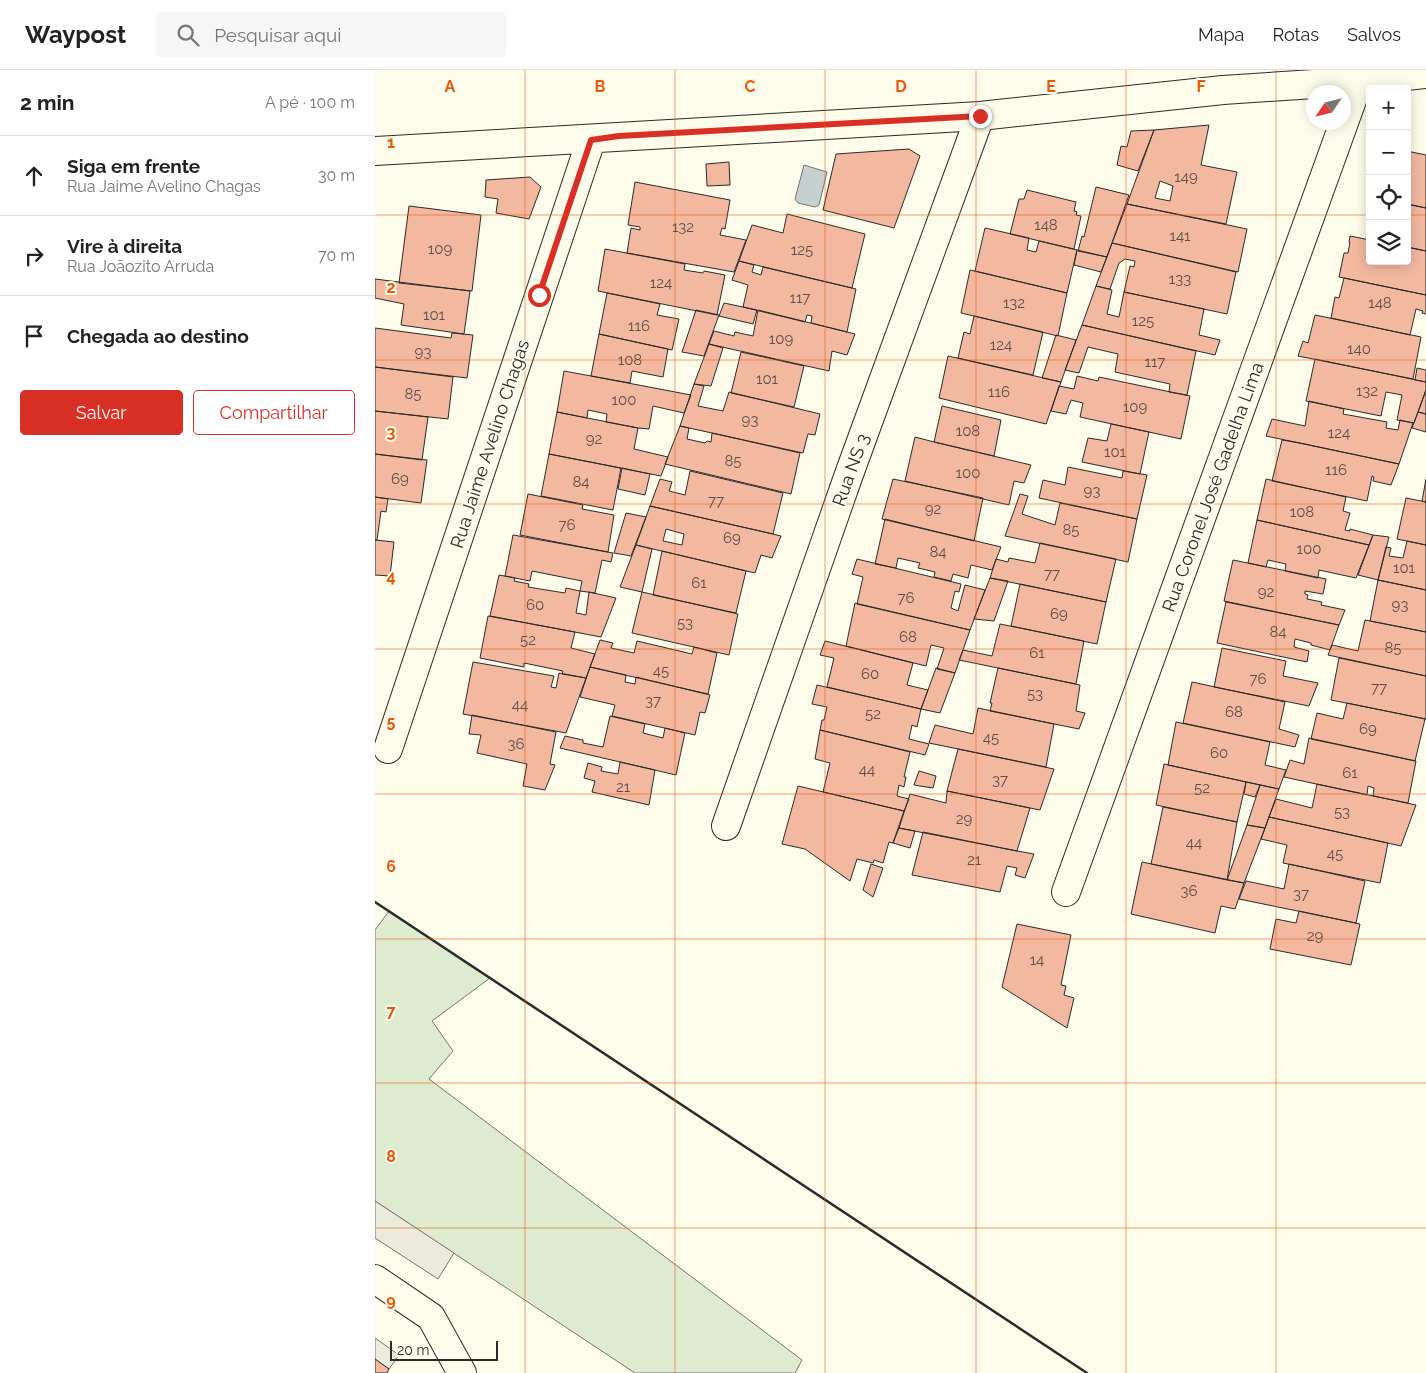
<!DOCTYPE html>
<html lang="pt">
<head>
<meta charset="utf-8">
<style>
  body { margin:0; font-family:Raleway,sans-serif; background:#f6f6f6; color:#222 }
  .controls { position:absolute; right:15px; top:15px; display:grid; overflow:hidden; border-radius:5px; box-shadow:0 2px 12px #0003 }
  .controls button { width:45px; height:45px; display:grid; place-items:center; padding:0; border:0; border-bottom:1px solid #e0e0e0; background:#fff; color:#222; font:25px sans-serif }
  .compass { position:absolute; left:931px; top:15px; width:45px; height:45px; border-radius:50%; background:#fff; box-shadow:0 2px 12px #0003; rotate:235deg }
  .scale { position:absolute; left:15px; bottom:12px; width:108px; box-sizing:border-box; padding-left:5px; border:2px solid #2b2b2b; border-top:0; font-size:14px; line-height:18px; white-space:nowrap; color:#2b2b2b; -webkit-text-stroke:4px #fdfbea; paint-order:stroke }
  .stop { position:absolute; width:15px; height:15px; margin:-11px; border:4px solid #d93025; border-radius:50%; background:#fff }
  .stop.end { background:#d93025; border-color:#fff; box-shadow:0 1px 5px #0008 }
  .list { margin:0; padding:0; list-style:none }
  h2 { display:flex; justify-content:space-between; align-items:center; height:65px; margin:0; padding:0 20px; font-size:21px }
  h2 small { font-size:16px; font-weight:400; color:#767676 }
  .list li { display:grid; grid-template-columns:32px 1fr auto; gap:15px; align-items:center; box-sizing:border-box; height:80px; padding:0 20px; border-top:1px solid #e0e0e0 }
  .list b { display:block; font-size:19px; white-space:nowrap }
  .list p { margin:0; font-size:16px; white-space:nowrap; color:#767676 }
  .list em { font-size:16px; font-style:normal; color:#767676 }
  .actions { display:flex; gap:10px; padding:15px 20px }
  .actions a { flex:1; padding:11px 0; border:1px solid #d93025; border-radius:5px; text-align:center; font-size:18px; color:#d93025 }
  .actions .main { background:#d93025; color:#fff }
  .icon { flex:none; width:28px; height:28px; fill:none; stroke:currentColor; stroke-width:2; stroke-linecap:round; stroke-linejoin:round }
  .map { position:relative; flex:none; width:1051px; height:1303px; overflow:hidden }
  header { display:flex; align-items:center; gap:30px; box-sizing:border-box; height:70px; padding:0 25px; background:#fff; border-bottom:1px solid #e0e0e0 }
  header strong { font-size:24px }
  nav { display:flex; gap:28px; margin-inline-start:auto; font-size:18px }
  .search { width:350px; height:45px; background:#f6f6f6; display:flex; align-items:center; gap:12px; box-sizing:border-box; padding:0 18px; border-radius:5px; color:#767676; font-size:19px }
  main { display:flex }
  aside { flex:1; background:#fff }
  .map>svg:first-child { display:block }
  .green { fill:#deebd1; stroke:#74746e }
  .parking { fill:#eceadb; stroke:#74746e }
  .water { fill:#c7d0d0; stroke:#74746e }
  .building { fill:#f2b8a0; stroke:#2b2b2b; fill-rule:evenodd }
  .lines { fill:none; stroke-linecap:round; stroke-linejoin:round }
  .minor-casing { stroke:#2b2b2b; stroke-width:30 }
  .minor { stroke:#fdfbea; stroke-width:28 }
  .wall { stroke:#2b2b2b; stroke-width:2.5 }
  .route { stroke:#d93025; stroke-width:6 }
  .grid { fill:none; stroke:#e8590c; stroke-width:1; stroke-opacity:0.55 }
  .labels { text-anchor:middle; stroke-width:4; stroke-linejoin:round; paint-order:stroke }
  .number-label { font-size:15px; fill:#5d4e48 }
  .street-label { font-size:18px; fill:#2b2b2b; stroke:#fdfbea }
  .grid-label { font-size:16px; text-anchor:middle; font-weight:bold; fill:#e8590c; stroke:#fdfbea; stroke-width:4; stroke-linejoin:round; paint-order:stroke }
</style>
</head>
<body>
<header>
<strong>Waypost</strong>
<div class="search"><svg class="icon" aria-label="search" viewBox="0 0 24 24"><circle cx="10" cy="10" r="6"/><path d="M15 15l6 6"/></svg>Pesquisar aqui</div>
<nav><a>Mapa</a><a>Rotas</a><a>Salvos</a></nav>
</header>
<main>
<aside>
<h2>2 min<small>A pé · 100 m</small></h2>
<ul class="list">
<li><svg class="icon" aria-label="ahead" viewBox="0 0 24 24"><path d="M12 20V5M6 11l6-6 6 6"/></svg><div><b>Siga em frente</b><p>Rua Jaime Avelino Chagas</p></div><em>30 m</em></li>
<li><svg class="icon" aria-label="right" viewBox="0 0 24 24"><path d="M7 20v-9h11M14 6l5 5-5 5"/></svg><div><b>Vire à direita</b><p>Rua Joãozito Arruda</p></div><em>70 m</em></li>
<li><svg class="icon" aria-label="arrive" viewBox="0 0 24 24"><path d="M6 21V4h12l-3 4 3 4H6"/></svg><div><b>Chegada ao destino</b></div></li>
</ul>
<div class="actions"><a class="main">Salvar</a><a>Compartilhar</a></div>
</aside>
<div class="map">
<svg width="1051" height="1303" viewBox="0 0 1051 1303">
  <rect width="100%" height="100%" fill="#fdfbea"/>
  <!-- green -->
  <path class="green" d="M14,841L115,908L57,951L78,981L54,1009L427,1290L420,1303H260L0,1131V860Z"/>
  <!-- parking -->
  <path class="parking" d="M0,1131L79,1183L63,1209L0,1168Z
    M0,1268L24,1285L14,1299L0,1289Z"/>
  <!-- water -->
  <path class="water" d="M429,95L452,102L444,135L440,137L423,133L420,129Z"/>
  <!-- building -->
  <path class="building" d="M834,55L826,95L862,102L851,154L752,134L779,60ZM785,111L798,116L795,131L780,128Z
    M779,60L763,101L742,95L746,76L752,77L756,61Z
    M534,79L545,86L519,158L448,140L461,84Z
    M1032,81L1051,85V138L1032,134Z
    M354,92L355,115L332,116L331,94Z
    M155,107L166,117L154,149L121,143L123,129L110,127L111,110Z
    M260,112L355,130L350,159L347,158L345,165L371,170L359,202L252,183L256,158L265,160V157L253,155Z
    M721,117L754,125L732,187L703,181L707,166L709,167Z
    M652,120L701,132L699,141L702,142L701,145L706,146L699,179L635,164L644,129H649Z
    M752,134L872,159L863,202L737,173Z
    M1032,134L1051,138V181L1032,177Z
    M34,136L106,145L97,221L24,213Z
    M412,144L490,164L477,218L364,191L377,155L408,163Z
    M995,153V170L992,169Z
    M610,158L654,168L652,180L661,182L664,171L702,180L692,223L600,201Z
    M975,166L995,170V191H1032V177L1051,181V225L964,207L969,183H973L975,172H974Z
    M737,173L861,202L852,244L749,222L755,196L759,197L760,191L750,189L744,193L735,219L721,216Z
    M230,179L310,194L309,200L328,203L329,201L350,205L342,245L223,221Z
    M702,180L732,187L726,202L699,195Z
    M364,191L379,195L377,202L386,205L388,197L481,219L472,262L436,253L437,246L432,245L430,252L368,237L373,215L357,210Z
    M595,200L692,223L683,266L586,243Z
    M969,208L1051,225V244L1047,243L1048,241L1041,239L1035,265L956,248L960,227L964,228Z
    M0,209L95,221L89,264L26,255L29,234L0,228Z
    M721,216L737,220L732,244L744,247L749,222L829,239L824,265L845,270L840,285L707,255Z
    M232,223L285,234L282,245L304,249L297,280L224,264Z
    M349,233L382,240L378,254L344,246Z
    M321,240L344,245L329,286L307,282Z
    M383,240L472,262L480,264L472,285L457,281L454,301L334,274L339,261L359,266L360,262L378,266Z
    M940,245L1046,267L1038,309L923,286L928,271L933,273Z
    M599,246L668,262L658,305L583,288L589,262L595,264Z
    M707,255L821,281L812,325L794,322L795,314L740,302L743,284L713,277L704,303L690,300Z
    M0,258L76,268L77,263L98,265L92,308L0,297Z
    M224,264L293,279L288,307L257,301L255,313L216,306Z
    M681,265L701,270L686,312L667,308Z
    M334,274L348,278L336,316L319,314Z
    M366,282L429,296L419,337L356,323Z
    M573,286L686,312L671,354L564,328Z
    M940,289L1051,312V320L1039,353L1022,350L1027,325L1011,322L1006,346L931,331Z
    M0,297L78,307L73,349L0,341Z
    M1042,298L1051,300V312L1040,310Z
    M189,301L216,306L316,325L309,343L278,336L274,359L263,358L231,352L232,344L213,340L212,348L182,342Z
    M702,306L723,311L724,307L815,326L806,369L705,347L708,333L696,330L691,344L676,341L684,316L699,319Z
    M319,314L329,316L323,336L348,341L354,322L445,344L440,365L433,364L428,383L305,356Z
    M1051,320V344L1043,342Z
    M934,331L969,339L968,344L1012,352L1011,358L1023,360L1025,350L1038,353L1024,394L891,366L897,349L930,356Z
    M567,336L626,350L619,386L559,372Z
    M0,341L53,347L47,390L0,384Z
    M182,342L263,358L259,379L293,387L286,406L174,384Z
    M1043,342L1051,344V362L1037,358Z
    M736,354L774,362L765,404L707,392L713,368L732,371Z
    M305,356L314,358L312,369L330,373L332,371L336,372L337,363L425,383L416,424L290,394Z
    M540,367L559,372L656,395L649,413L639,411L634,435L530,411Z
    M907,370L925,373L1024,394L1016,415L998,411L999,407L997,406L992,431L897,411Z
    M0,384L52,390L46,433L0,427Z
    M174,384L246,398L238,440L166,426Z
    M693,397L747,408L748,401L772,405L762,449L664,428L668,410L690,415Z
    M247,398L275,404L270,425L243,419Z
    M315,401L408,423L398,464L275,436L285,409L297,412L294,421L310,425Z
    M518,409L608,428L599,471L507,449Z
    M891,409L971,427L968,441L975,443L970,460L975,461V459L998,465L994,475L882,450Z
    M1051,409V432L1047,431Z
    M153,424L208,435L207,439L239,445L233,482L145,465Z
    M645,424L653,426L647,444L680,455L685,433L762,449L753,492L630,466Z
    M0,427L13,429L11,442L6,441L2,470H0Z
    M1031,428L1051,432V475L1022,469Z
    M275,436L398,464L406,466L397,488L386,485L380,503L261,475ZM291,459L309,464L307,475L288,471Z
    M251,443L271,447L256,486L239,483Z
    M510,449L559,461L626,477L617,500L596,495L593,508L578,504L576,511L559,507L560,502L543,498L545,493L523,488L521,498L500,494Z
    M882,450L994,475L981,508L944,500L943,508L910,501L911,494L893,490L891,497L873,493Z
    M138,465L238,483L236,492L227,490L220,523L205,521L207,511L157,501L155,511L130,506Z
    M998,465L1014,467L1003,510L983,505Z
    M0,470L19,472L15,506L0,505Z
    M1032,471L1051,475V520L1003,510L1011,477L1016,478L1014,486L1028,488Z
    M665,473L741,489L731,532L615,508L621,489L633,492L634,488L660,493Z
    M261,475L277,479L267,522L245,517Z
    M287,481L371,501L361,543L278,525Z
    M482,489L586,514L584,522L580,521L576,538L583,541L590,515L610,520L595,560L482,534L488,507L477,504Z
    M858,490L951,509L948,524L930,521V524L933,525L932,529L947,532L946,535L970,540L964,555L849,531Z
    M124,505L140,508L139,511L154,514L153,517L190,523L191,518L205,521L201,543L211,545L214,522L241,528L226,567L115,546Z
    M615,508L633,511L619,551L599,549Z
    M1003,510L1051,520V562L995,551Z
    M645,514L731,532L722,574L636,556Z
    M267,522L363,544L354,585L257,563Z
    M851,532L964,555L955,580L936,575V573L920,569L919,577L934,581L932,592L842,573Z
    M480,533L595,560L580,603L562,599L569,578L556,575L551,596L471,576Z
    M113,546L200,562L196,578L220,584L211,608L187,604L188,601L149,593V597L105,588Z
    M990,550L1051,562V606L953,585L957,575L983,581Z
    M625,554L709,571L701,614L584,590L588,580L617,586Z
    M225,570L238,573L236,578L259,583L262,571L317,584L319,577L342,583L333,624L215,597Z
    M450,571L538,593L532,615L553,620L546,639L452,617L459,588L445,585Z
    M847,578L911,591L908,606L943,613L934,636L839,617Z
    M964,588L1051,606V649L956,630Z
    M98,592L179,606L176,617L181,618L184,603L211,608L191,663L88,644Z
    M215,597L251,605L250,612L260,614L261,607L335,625L330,643L325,642L320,665L237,646L240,635L205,627Z
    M561,598L580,603L565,643L546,639Z
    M623,598L705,615L701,641L710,643L704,659L615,641L617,633H615Z
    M817,612L910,632L904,659L924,665L920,677L808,653Z
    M442,615L546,639L542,657L537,655L534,669L554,674L550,685L445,660L447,650H449L452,637L437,634Z
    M972,633L1050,649L1040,691L936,669L942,643L968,649Z
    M603,638L679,654L671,697L554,673L560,655L598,664Z
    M97,645L181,662L175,694L180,695L170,720L148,716L152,694L102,683L106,665L94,664Z
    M235,646L270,654L268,663L288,668L290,658L310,663L301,705L185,678L190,666L208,670V673L228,677Z
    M801,652L895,672L890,695L911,700L904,719L793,695Z
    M445,660L535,682L529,707H531L529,717L524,715L522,726L534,729L529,741L448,722L455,693L440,689Z
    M934,668L1041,691L1033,733L998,726L999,718L993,716L992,725L909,707L915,690L929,694Z
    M583,679L679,699L665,740L572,721Z
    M245,692L280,700L274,735L217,722L220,711L209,708L213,693L227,697L226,701L243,704Z
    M789,694L871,712L862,752L781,735Z
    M544,701L561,706L558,718L539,715Z
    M871,712L885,715L880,727L869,724Z
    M942,714L1041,735L1026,776L894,747L901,729L937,738Z
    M885,715L904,719L890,758L872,755Z
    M423,716L529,741L518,773L514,772L508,793L499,790L498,793L482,789L475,811L430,779L407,774Z
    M572,721L655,738L642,781L524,758L535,724L571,733Z
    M788,737L862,752L852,810L776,794Z
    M894,747L1013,773L1005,813L908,793L912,775L886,769Z
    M872,755L890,758L869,813L852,810Z
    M524,758L540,761L535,778L518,773Z
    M548,762L642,781L659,784L650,808L640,805L642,798L632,796L625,822L537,805Z
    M767,792L869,813L860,839L846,836L840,863L756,844Z
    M496,794L508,798L498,827L488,820Z
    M914,794L990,811L981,853L864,829L871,811L909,819Z
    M924,841L985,854L976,895L895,879L901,849L921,853Z
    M642,854L696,865L686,915L691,916L689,925L699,928L692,958L627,917Z
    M0,1289L14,1299L12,1303H0Z"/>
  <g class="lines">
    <defs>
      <path id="minor" d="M0,81L605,46L848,20L984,11L1051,4
        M13,679L216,70
        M351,756L473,407L605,46
        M691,822L984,11
        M0,1209L56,1247L87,1303"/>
    </defs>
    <!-- minor casing -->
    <use href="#minor" class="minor-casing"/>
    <!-- minor -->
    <use href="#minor" class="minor"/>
    <!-- wall -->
    <path class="wall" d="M0,832L712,1303"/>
  </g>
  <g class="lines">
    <!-- route -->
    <path class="route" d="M164,225L216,70L244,66L605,46"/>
  </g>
  <!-- grid -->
  <path class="grid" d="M150,0V1303M300,0V1303M450,0V1303M601,0V1303M751,0V1303M901,0V1303M0,145H995M1032,145H1051M0,290H1051M0,434H1051M0,579H1051M0,724H1051M0,869H1051M0,1013H1051M0,1158H1051"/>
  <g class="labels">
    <!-- number labels -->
    <g class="number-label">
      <text x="811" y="112">149</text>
      <text x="671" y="160">148</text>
      <text x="308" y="162">132</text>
      <text x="805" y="171">141</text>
      <text x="65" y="184">109</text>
      <text x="427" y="185">125</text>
      <text x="805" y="214">133</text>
      <text x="286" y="218">124</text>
      <text x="425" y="233">117</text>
      <text x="639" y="238">132</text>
      <text x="1005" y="238">148</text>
      <text x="59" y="250">101</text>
      <text x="768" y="256">125</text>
      <text x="264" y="261">116</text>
      <text x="406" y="274">109</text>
      <text x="626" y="280">124</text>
      <text x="984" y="284">140</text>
      <text x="48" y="287">93</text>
      <text x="255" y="295">108</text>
      <text x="780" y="297">117</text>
      <text x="392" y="314">101</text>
      <text x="992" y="326">132</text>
      <text x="624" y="327">116</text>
      <text x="38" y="329">85</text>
      <text x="249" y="335">100</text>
      <text x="760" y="342">109</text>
      <text x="375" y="355">93</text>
      <text x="593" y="366">108</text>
      <text x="964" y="368">124</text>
      <text x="219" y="374">92</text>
      <text x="740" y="387">101</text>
      <text x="358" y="396">85</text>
      <text x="961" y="405">116</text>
      <text x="593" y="408">100</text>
      <text x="25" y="414">69</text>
      <text x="206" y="417">84</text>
      <text x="717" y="426">93</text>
      <text x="341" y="436">77</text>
      <text x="558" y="444">92</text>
      <text x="927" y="447">108</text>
      <text x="192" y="460">76</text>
      <text x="696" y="465">85</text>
      <text x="357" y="473">69</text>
      <text x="934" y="484">100</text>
      <text x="563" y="487">84</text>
      <text x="1029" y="503">101</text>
      <text x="677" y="509">77</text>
      <text x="324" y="518">61</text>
      <text x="891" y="527">92</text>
      <text x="531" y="533">76</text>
      <text x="160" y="540">60</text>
      <text x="1025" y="540">93</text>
      <text x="684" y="549">69</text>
      <text x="310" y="558">53</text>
      <text x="903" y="567">84</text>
      <text x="533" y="572">68</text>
      <text x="153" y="575">52</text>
      <text x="1018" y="583">85</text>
      <text x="662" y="588">61</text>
      <text x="286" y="606">45</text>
      <text x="495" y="609">60</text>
      <text x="883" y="614">76</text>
      <text x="1004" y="623">77</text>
      <text x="660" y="629">53</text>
      <text x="278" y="636">37</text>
      <text x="145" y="640">44</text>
      <text x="859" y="647">68</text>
      <text x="498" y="649">52</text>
      <text x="993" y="664">69</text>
      <text x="616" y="673">45</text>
      <text x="141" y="679">36</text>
      <text x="844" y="688">60</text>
      <text x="492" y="705">44</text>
      <text x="975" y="708">61</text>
      <text x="625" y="715">37</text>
      <text x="248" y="722">21</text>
      <text x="827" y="723">52</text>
      <text x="967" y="747">53</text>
      <text x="589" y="754">29</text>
      <text x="819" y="778">44</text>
      <text x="960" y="789">45</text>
      <text x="599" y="795">21</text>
      <text x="814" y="826">36</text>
      <text x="926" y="829">37</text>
      <text x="940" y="871">29</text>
      <text x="662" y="895">14</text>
    </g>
    <!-- street labels -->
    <g class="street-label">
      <text transform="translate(115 374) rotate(-72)" y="6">Rua Jaime Avelino Chagas</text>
      <text transform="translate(476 400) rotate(-70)" y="6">Rua NS 3</text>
      <text transform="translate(838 417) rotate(-70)" y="6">Rua Coronel José Gadelha Lima</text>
    </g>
  </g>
  <g class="grid-label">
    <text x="75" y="22">A</text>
    <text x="225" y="22">B</text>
    <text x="375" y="22">C</text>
    <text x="526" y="22">D</text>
    <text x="676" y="22">E</text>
    <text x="826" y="22">F</text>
    <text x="16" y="78">1</text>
    <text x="16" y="223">2</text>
    <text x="16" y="368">3</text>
    <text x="16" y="512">4</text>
    <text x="16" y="657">5</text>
    <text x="16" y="802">6</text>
    <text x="16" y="947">7</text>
    <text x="16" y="1092">8</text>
    <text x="16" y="1236">9</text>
  </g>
</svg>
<div class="controls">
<button>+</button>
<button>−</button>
<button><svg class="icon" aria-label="locate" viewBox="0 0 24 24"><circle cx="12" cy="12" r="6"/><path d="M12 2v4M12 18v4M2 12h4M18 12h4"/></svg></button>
<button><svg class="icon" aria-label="layers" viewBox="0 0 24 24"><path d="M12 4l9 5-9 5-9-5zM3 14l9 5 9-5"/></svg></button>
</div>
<svg class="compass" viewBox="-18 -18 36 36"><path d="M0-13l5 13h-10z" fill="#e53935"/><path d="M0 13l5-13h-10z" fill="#767676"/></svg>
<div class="scale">20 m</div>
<div class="stop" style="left:164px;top:225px"></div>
<div class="stop end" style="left:605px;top:46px"></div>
</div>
</main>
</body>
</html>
